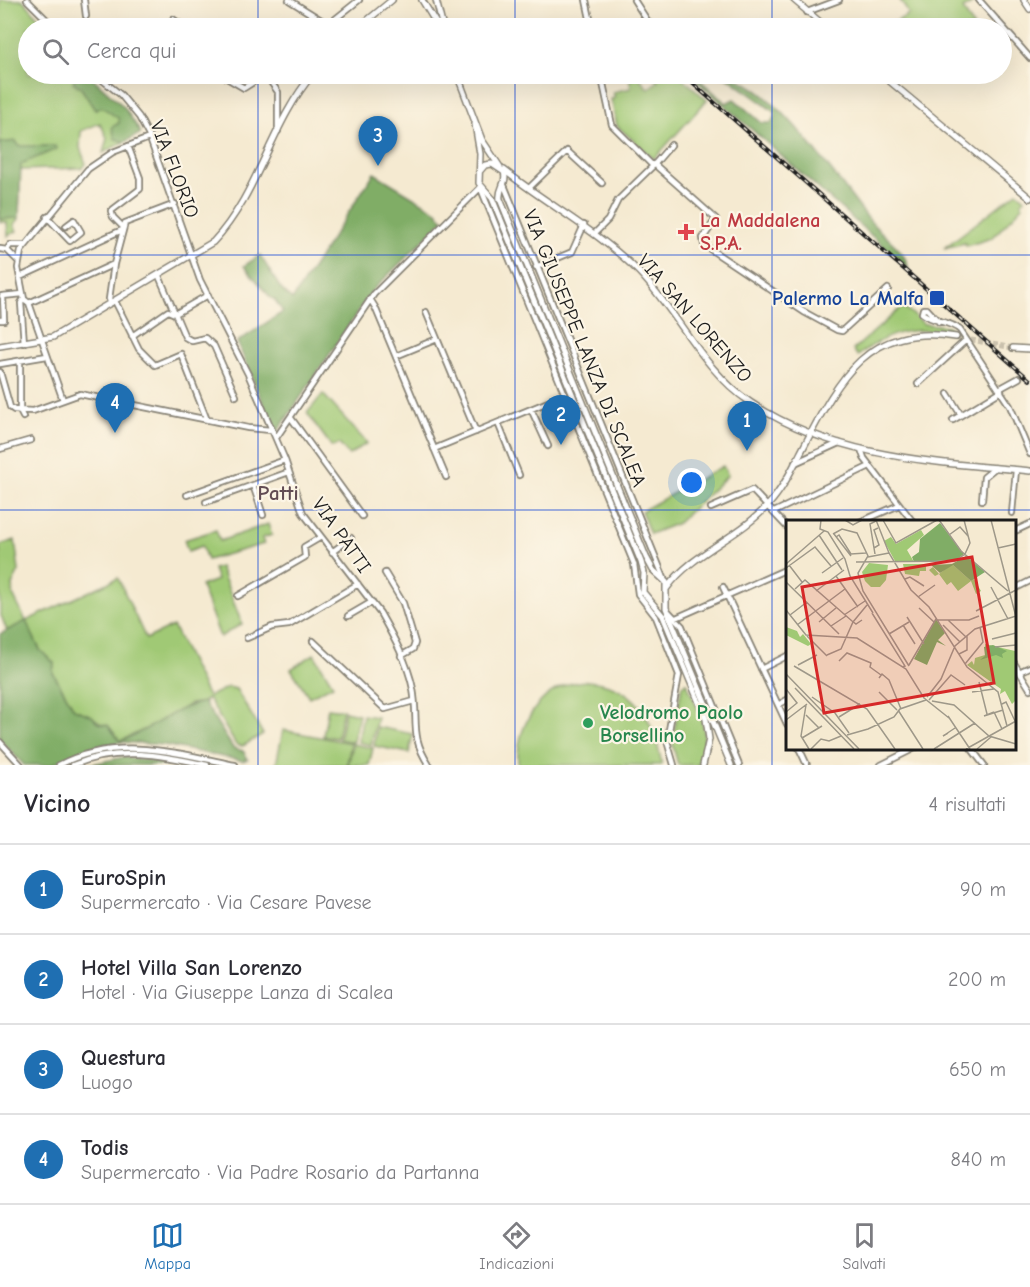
<!DOCTYPE html>
<html lang="it">
<head>
<meta charset="utf-8">
<style>
  body { margin:0; font-family:"Comic Neue",sans-serif; background:#f7f7f7; color:#2b2b33 }
  .you { position:absolute; left:692px; top:483px; width:21px; height:21px; margin:-15px; border:4px solid #fff; border-radius:50%; background:#1a73e8; box-shadow:0 0 0 9px #1a73e833 }
  .badge { display:grid; place-items:center; width:39px; height:39px; border-radius:50%; background:#1f6fb2; color:#fff; font-size:20px; font-weight:700 }
  .pin { position:absolute; translate:-50% -50px; filter:drop-shadow(0 2px 3px #0008) }
  .pin::after { content:''; position:absolute; top:32px; width:21px; height:18px; background:inherit; clip-path:polygon(0 0,100% 0,50% 100%) }
  .list { margin:0; padding:0; list-style:none }
  h2 { display:flex; justify-content:space-between; align-items:center; height:78px; margin:0; padding:0 24px; font-size:26px }
  h2 small { font-size:20px; font-weight:400; color:#7c7c81 }
  .list li { display:grid; grid-template-columns:39px 1fr auto; gap:18px; align-items:center; box-sizing:border-box; height:90px; padding:0 24px; border-top:2px solid #e1e1e2 }
  .list b { display:block; font-size:22px; white-space:nowrap }
  .list p { margin:0; font-size:20px; white-space:nowrap; color:#7c7c81 }
  .list em { font-size:20px; font-style:normal; color:#7c7c81 }
  .icon { flex:none; width:33px; height:33px; fill:none; stroke:currentColor; stroke-width:2; stroke-linecap:round; stroke-linejoin:round }
  .map { position:relative; flex:none; width:1030px; height:765px; overflow:hidden }
  .search { position:absolute; background:#fff; box-shadow:0 6px 24px #0002; left:18px; right:18px; top:18px; height:66px; display:flex; align-items:center; gap:15px; box-sizing:border-box; padding:0 21px; border-radius:33px; color:#7c7c81; font-size:22px }
  .sheet { height:438px; background:#fff }
  nav { display:flex; justify-content:space-around; align-items:center; box-sizing:border-box; height:84px; border-top:2px solid #e1e1e2; background:#fff; font-size:16px; color:#7c7c81 }
  nav a { display:grid; justify-items:center; gap:3px }
  nav .on { color:#1f6fb2 }
  .map>svg:first-child { display:block }
  .green { fill:#a0c974; stroke:#5e7248; stroke-width:1.5 }
  .forest { fill:#80ad66; stroke:#4e6441; stroke-width:1.5 }
  .lines { fill:none; stroke-linecap:round; stroke-linejoin:round }
  .tertiary-tunnel { stroke:#cac1ad; stroke-width:5; stroke-dasharray:5 2.5; stroke-linecap:butt }
  .minor-casing { stroke:#888376; stroke-width:8 }
  .tertiary-casing { stroke:#888376; stroke-width:8 }
  .minor { stroke:#fff; stroke-width:4.5 }
  .tertiary { stroke:#fff; stroke-width:5 }
  .rail-casing { stroke:#1c1c1c; stroke-width:4 }
  .rail { stroke:#fcf5e5; stroke-width:1.5; stroke-dasharray:4.5; stroke-linecap:butt }
  .grid { fill:none; stroke:#1d4ed8; stroke-width:1.5; stroke-opacity:0.55 }
  .health-dot { fill:#e0444e; stroke:#fcf5e5; stroke-width:2 }
  .transit-dot { fill:#1a4fb4; stroke:#fcf5e5; stroke-width:2 }
  .leisure-dot { fill:#2e9e5b; stroke:#fcf5e5; stroke-width:2 }
  .labels { text-anchor:middle; stroke-width:4.5; stroke-linejoin:round; paint-order:stroke }
  .street-label { font-size:20px; fill:#1c1c1c; stroke:#fcf5e5 }
  .health-label { font-size:20px; font-weight:bold; fill:#be3a42; stroke:#fcf5e5; text-anchor:start }
  .transit-label { font-size:20px; font-weight:bold; fill:#164399; stroke:#fcf5e5; text-anchor:end }
  .leisure-label { font-size:20px; font-weight:bold; fill:#27864d; stroke:#fcf5e5; text-anchor:start }
  .neighbourhood-label { font-size:21px; font-weight:bold; fill:#624c54; stroke:#fcf5e5 }
  .inset-road { fill:none; stroke:#9e9889; stroke-width:1.5 }
  .view { fill:#d62828; fill-opacity:0.15; stroke:#d62828; stroke-width:3 }
  .inset-edge { fill:none; stroke:#1c1c1c; stroke-width:3 }
</style>
</head>
<body>
<div class="map">
<svg width="1030" height="765" viewBox="0 0 1030 765">
  <rect width="100%" height="100%" fill="#fcf5e5"/>
  <filter id="ink" filterUnits="userSpaceOnUse"><feTurbulence type="fractalNoise" baseFrequency=".0167" numOctaves="2"/><feDisplacementMap in="SourceGraphic" scale="12" xChannelSelector="R" yChannelSelector="G"/><feConvolveMatrix kernelMatrix="1 2 1 2 8 2 1 2 1" color-interpolation-filters="sRGB"/></filter>
  <filter id="wash" filterUnits="userSpaceOnUse"><feTurbulence type="fractalNoise" baseFrequency=".008" numOctaves="4" result="noise"/><feDisplacementMap in="SourceGraphic" scale="24" xChannelSelector="R" yChannelSelector="G"/><feGaussianBlur stdDeviation="1.35" result="paint"/><feColorMatrix in="noise" values="0 0 0 0 0 0 0 0 0 0 0 0 0 0 0 0 0 1.4 0 .05"/><feComposite in="paint" operator="in"/></filter>
  <g filter="url(#wash)">
    <rect width="100%" height="100%" fill="#f5ead1"/>
    <!-- green -->
    <path class="green" d="M0,0H23L48,28H28V74H88L124,107L141,133L103,153L107,138L100,123L81,131L80,148L86,164L83,168L20,170L19,219L14,225L17,231L8,236L7,222H0Z
      M900,0H973L974,2L963,9L974,28H892L890,25L909,14Z
      M629,74H637L648,89L658,81L652,74H678L707,100L654,159L617,126L611,99L615,98L613,92L631,88Z
      M1017,192L1025,199L1021,202L1023,206L992,238L966,246L965,243L944,248Z
      M903,306L924,324L947,326L959,334C916,327 893,328 858,356L853,350Z
      M323,394L367,443L349,455L339,444L332,447L307,413Z
      M723,466L728,475L678,523L650,534L641,511Z
      M268,524L272,535L262,538L264,544L207,560L202,546L188,551L184,540L216,530L220,541Z
      M15,540L19,571L12,585L13,595L26,621L118,578L146,639L173,626L208,697L228,687L236,689L263,734L243,746L236,745L208,698L204,702L190,704L165,720L120,741C111,732 103,725 93,717C87,713 80,714 74,709L53,673L54,663L40,650L26,622L7,631L0,613V545Z
      M220,567L242,624L220,637L201,586L217,580L213,569Z
      M314,654L333,685L309,697L291,669Z
      M587,681C638,684 654,721 662,765H518C516,723 543,683 587,681Z
      M687,683C700,714 712,732 698,765H678L672,743L682,685Z
      M328,708L343,710L337,738L323,736Z
      M345,711L359,714L353,742L339,739Z
      M363,715L377,717L371,745L358,742Z
      M377,727L413,734L409,753L374,746Z
      M283,730L351,743L347,765H276Z
      M353,744L373,748L369,765H348Z"/>
    <!-- forest -->
    <path class="forest" d="M73,74H88L124,107L141,133L125,142L115,139L112,127L119,123V119L102,107L95,110L81,88L73,82L75,79Z
      M689,74H693L726,103L734,99L762,123H771L775,115L773,111L727,77L717,74C770,73 839,185 872,223C883,236 906,250 908,268Z
      M16,141L19,146H55L57,149L21,164L19,218L0,219V143Z
      M374,173L437,211L444,220L372,291L276,434L237,342L283,312L275,300L270,297L244,266L260,255L281,289L292,300Z
      M26,621L40,650L54,663L53,673L74,709L92,716L98,723L108,725L120,741C150,731 174,707 204,702L233,748L243,751L248,759L243,761L164,745L121,742L87,748L51,765H24L0,740V634Z
      M124,757L187,765H87Z"/>
  </g>
  <g filter="url(#ink)">
    <g class="lines">
      <!-- tertiary-tunnel -->
      <path class="tertiary-tunnel" d="M956,337L1013,348"/>
      <defs>
        <path id="minor" d="M27,0L55,28
          M84,0L86,16
          M289,0L334,28
          M586,0L592,28
          M634,0L652,28
          M979,0L1030,58
          M807,12L839,0
          M173,19L186,28
          M324,28L359,0
          M95,74L121,95L139,117L149,136L200,280L248,374L285,460L303,513L380,613C393,636 408,663 413,689C419,721 409,735 429,765
          M220,74L244,88L266,74
          M265,74L278,92V131
          M601,74L612,125L653,166L671,145
          M654,164L716,219L703,238L704,245L804,312L837,330L842,331L888,289
          M504,185L664,578
          M529,188L567,151L602,183
          M481,189L634,564L638,594L656,617L679,675L667,741L674,765
          M47,217L70,241L81,232L74,220L66,226
          M123,227L113,217L111,211L140,189V178L128,146
          M595,233L608,220L618,200L653,166
          M0,249L7,250L19,262
          M7,250L10,245H25
          M536,267L572,252L584,225
          M159,276L185,337L192,341L205,338L214,346L236,396
          M20,277L122,230
          M2,296L23,294
          M24,299L29,303L63,400
          M370,299L375,307L446,477
          M115,301L139,349L155,365L181,354L207,420
          M29,303L114,264
          M111,303L109,299L114,264L125,223L175,204
          M426,312L476,432
          M0,320H4L3,296
          M939,322L927,309H923L922,313C934,323 949,320 960,330L1010,406L1030,454
          M132,336L168,311L175,314L208,295
          M24,343L21,303L24,299L18,268L21,251L88,169L113,152L149,138
          M396,356L437,339
          M20,361V411L23,417
          M0,364L47,356
          M0,372L10,407L14,410L33,411L80,394L248,428L271,430
          M918,384L966,340
          M999,389L1019,378
          M948,394L961,415
          M531,409L548,446
          M291,418L362,516
          M953,420L1001,391
          M498,423L519,475
          M276,438L374,294L481,187
          M0,449L31,440
          M434,449L565,395
          M861,449L864,458L913,522
          M795,463L839,443
          M253,485L263,515
          M187,495L285,460
          M982,500L984,477L995,468
          M206,502L289,472
          M711,508L752,490L787,527
          M774,512L870,466
          M1012,513L1016,470
          M860,522L899,505
          M1017,530L1030,524
          M332,552L351,538
          M385,573L403,603L415,643L413,649L401,656
          M723,587L787,724
          M1014,589L1030,581
          M238,596L305,557L304,547L321,537
          M668,611L682,626L739,765
          M348,616L372,602
          M676,618L787,569
          M247,638L272,627L289,625L358,584
          M313,641L385,709L414,701
          M1014,663L1030,689
          M761,669L787,656
          M1019,672L1030,667
          M778,705L787,700
          M0,742L21,765
          M799,748L807,765
          M971,748L984,765
          M59,765C117,735 176,753 235,765
          M73,765C118,746 161,755 207,765
          M881,765L915,748"/>
        <path id="tertiary" d="M422,0L439,28
          M436,0L443,28
          M794,0L827,28
          M1024,0L1030,9
          M358,28L392,0
          M457,74L482,140L500,167
          M881,74L1030,198
          M475,124L480,154L479,183L492,198L641,562L644,573L643,592L663,616L706,719L709,739L703,765
          M504,170C548,205 598,231 638,271C677,311 704,372 750,402C833,458 934,462 1030,471
          M479,172L485,165L492,164L504,172C508,183 498,188 500,199L646,557L653,570L666,582V608L731,765
          M0,346L53,337L213,242C259,193 271,123 313,74
          M1013,348L1030,349
          M667,588C692,553 740,537 769,504C782,490 791,471 800,454C837,383 864,322 956,337"/>
      </defs>
      <!-- minor casing -->
      <use href="#minor" class="minor-casing"/>
      <!-- tertiary casing -->
      <use href="#tertiary" class="tertiary-casing"/>
      <!-- minor -->
      <use href="#minor" class="minor"/>
      <!-- tertiary -->
      <use href="#tertiary" class="tertiary"/>
      <defs>
        <path id="rail" d="M682,74L1030,380"/>
      </defs>
      <!-- rail casing -->
      <use href="#rail" class="rail-casing"/>
      <!-- rail -->
      <use href="#rail" class="rail"/>
    </g>
  </g>
  <!-- grid -->
  <path class="grid" d="M258,0V28M515,0V28M772,0V28M258,74V765M515,74V765M772,74V765M0,255H1030M0,510H1030"/>
  <!-- markers -->
  <path class="health-dot" d="M683 223h6v6h6v6h-6v6h-6v-6h-6v-6h6z"/>
  <rect class="transit-dot" x="929" y="290" width="16" height="16" rx="3"/>
  <circle class="leisure-dot" cx="588" cy="723" r="6"/>
  <g class="labels">
    <!-- street labels -->
    <g class="street-label">
      <text transform="translate(175 169) rotate(69)" y="7">VIA FLORIO</text>
      <text transform="translate(695 318) rotate(49)" y="7">VIA SAN LORENZO</text>
      <text transform="translate(585 348) rotate(68)" y="7">VIA GIUSEPPE LANZA DI SCALEA</text>
      <text transform="translate(342 535) rotate(55)" y="7">VIA PATTI</text>
    </g>
    <!-- health labels -->
    <g class="health-label">
      <text x="700" y="227">La Maddalena<tspan x="700" dy="23">S.P.A.</tspan></text>
    </g>
    <!-- transit labels -->
    <g class="transit-label">
      <text x="924" y="305">Palermo La Malfa</text>
    </g>
    <!-- leisure labels -->
    <g class="leisure-label">
      <text x="600" y="719">Velodromo Paolo<tspan x="600" dy="23">Borsellino</tspan></text>
    </g>
    <!-- neighbourhood labels -->
    <g class="neighbourhood-label">
      <text x="278" y="500">Patti</text>
    </g>
  </g>
  <!-- overview -->
  <g transform="translate(786 520)">
    <rect width="230" height="230" fill="#f5ead1"/>
    <path d="M135,10L138,15L121,30L128,42L109,41L98,21L105,17L110,24ZM83,43L102,45L100,60L94,67H85L79,61L76,52ZM117,44H140V51H134L133,56L119,54ZM166,44L185,61L188,59L195,71L190,74L185,61L172,71L165,62L161,65L153,54L149,56L143,50L147,47L153,54ZM0,107L11,111L14,117L17,114L25,124L22,126L0,115ZM199,124L229,131V181L226,184L219,171L214,174L215,169L181,145L186,141L188,145L189,138L199,135Z" fill="#a0c974"/>
    <path d="M154,3L178,34L170,40L128,42L126,37L133,32L134,19ZM180,36L199,52L185,61L167,45L154,53L145,45L166,44ZM150,99L159,113L152,120L160,126L151,122L141,145L128,139ZM207,125L221,131L216,134L217,138L210,135L194,140L199,136L198,127Z" fill="#80ad66"/>
    <path class="inset-road" d="M35,0L34,9L42,12L59,39L64,56L87,93M59,0L67,5L76,0M90,0L103,33L125,70L143,87L181,147L212,172L221,206M97,0L110,23L151,0M153,0L175,31L222,71M205,0L230,97M47,14L56,9L71,13L82,36L72,53L77,71L123,146M48,14L65,36M33,15L56,50M163,15L174,7L182,16M50,17L53,15L65,34L80,33M88,28L93,25L88,10L92,8M212,28L230,24M89,34L84,4L90,1M82,37L103,33M70,42L169,41L179,34L184,23L178,0M0,44L38,11M3,45L16,62M0,48L29,27L45,46M36,53L57,38M50,56L72,87M119,59L124,57L138,66M0,62L53,114M205,67L222,99M9,69L19,60L66,101L70,104L76,100M30,71L58,50M132,77L149,65M133,88L148,102M0,90L20,115L71,118L120,149L138,178L163,198M190,91L230,70M86,93L119,146L116,147M4,95L21,82M58,95L79,81M121,97L138,124M151,100H183L193,96M162,100L180,117M33,102L50,88M11,105L59,69M117,105L129,124M157,105L174,122M45,106L60,96M103,114L123,102M21,116L41,136M206,119L230,113M209,127L230,125M173,134L181,130V116M41,135L55,129L67,102L81,85M53,141L61,133L85,143L84,147L95,155M179,144L197,122L194,107M12,145L31,135M123,145L150,99M8,146L81,189L109,229M0,154L73,229M93,158L96,154L103,160L115,189M193,162L201,194M9,168L68,229M93,172L111,190M186,172L208,169M26,177L49,193L63,213M141,177L155,159L169,126L189,109L230,96M143,180L165,155L179,165M146,181L168,185L203,216L230,224M216,184L220,182L229,201M20,185L15,216L23,229M112,190L137,229M0,192L11,183L0,169M208,192L198,196L217,190M208,192L216,209M20,195L33,208M162,196L184,229M53,197L74,184M0,200L21,184M162,213L157,216L169,208M61,215L82,209L108,197L114,189L140,180M16,218L36,206M25,229L35,219L43,221L55,216M148,229L189,203M180,229L230,201M191,229L205,217"/>
    <path class="view" d="M186,37L208,163L38,193L16,67Z"/>
    <rect width="230" height="230" class="inset-edge"/>
  </g>
</svg>
<div class="you"></div>
<div class="pin badge" style="left:747px;top:451px">1</div>
<div class="pin badge" style="left:561px;top:445px">2</div>
<div class="pin badge" style="left:378px;top:166px">3</div>
<div class="pin badge" style="left:115px;top:433px">4</div>
<div class="search"><svg class="icon" aria-label="search" viewBox="0 0 24 24"><circle cx="10" cy="10" r="6"/><path d="M15 15l6 6"/></svg>Cerca qui</div>
</div>
<section class="sheet">
<h2>Vicino<small>4 risultati</small></h2>
<ul class="list">
<li><span class="badge">1</span><div><b>EuroSpin</b><p>Supermercato · Via Cesare Pavese</p></div><em>90 m</em></li>
<li><span class="badge">2</span><div><b>Hotel Villa San Lorenzo</b><p>Hotel · Via Giuseppe Lanza di Scalea</p></div><em>200 m</em></li>
<li><span class="badge">3</span><div><b>Questura</b><p>Luogo</p></div><em>650 m</em></li>
<li><span class="badge">4</span><div><b>Todis</b><p>Supermercato · Via Padre Rosario da Partanna</p></div><em>840 m</em></li>
</ul>
</section>
<nav>
<a class="on"><svg class="icon" aria-label="map" viewBox="0 0 24 24"><path d="M3 6l6-2 6 2 6-2v14l-6 2-6-2-6 2zM9 4v14M15 6v14"/></svg>Mappa</a>
<a><svg class="icon" aria-label="directions" viewBox="0 0 24 24"><path d="M12 3l9 9-9 9-9-9zM9 14v-3h6M13 9l2 2-2 2"/></svg>Indicazioni</a>
<a><svg class="icon" aria-label="saved" viewBox="0 0 24 24"><path d="M7 4h10v16l-5-4-5 4z"/></svg>Salvati</a>
</nav>
</body>
</html>
